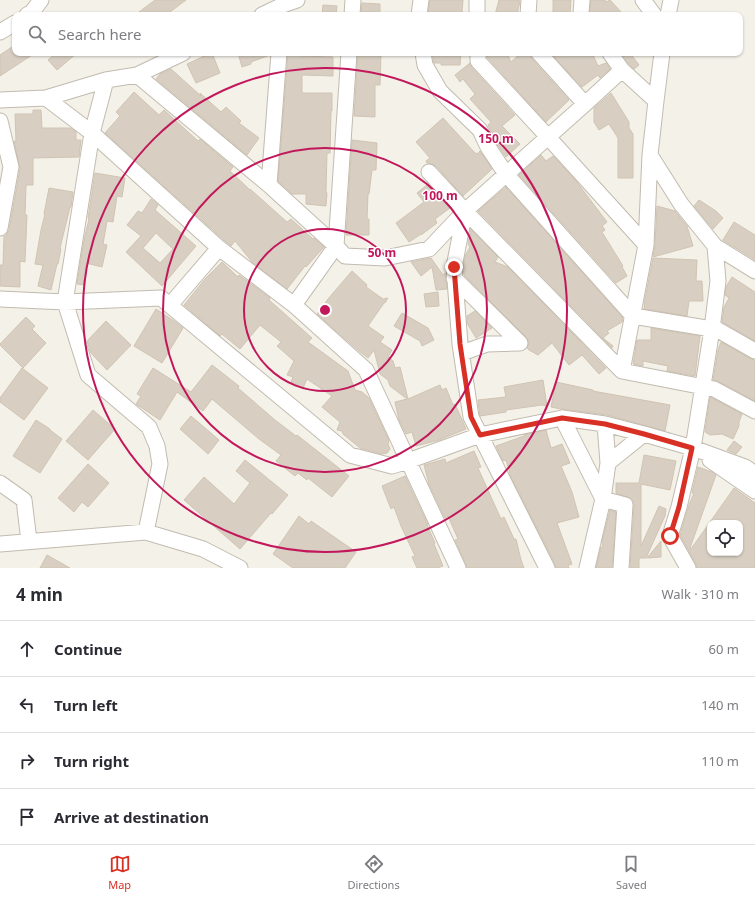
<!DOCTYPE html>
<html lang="en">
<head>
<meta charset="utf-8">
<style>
  body { margin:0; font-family:"Noto Sans",sans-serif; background:#f7f7f7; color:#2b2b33 }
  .controls { position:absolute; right:12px; bottom:12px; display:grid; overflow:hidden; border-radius:8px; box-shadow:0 1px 3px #0004 }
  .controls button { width:36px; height:36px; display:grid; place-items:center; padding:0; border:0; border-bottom:1px solid #e1e1e2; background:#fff; color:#2b2b33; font:20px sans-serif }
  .stop { position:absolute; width:12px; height:12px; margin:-9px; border:3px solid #d93025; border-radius:50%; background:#fff }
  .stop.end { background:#d93025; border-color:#fff; box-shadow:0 1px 4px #0008 }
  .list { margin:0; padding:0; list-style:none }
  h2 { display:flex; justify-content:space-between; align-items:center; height:52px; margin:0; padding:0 16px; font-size:17px }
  h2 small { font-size:13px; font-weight:400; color:#7c7c81 }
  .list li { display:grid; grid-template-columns:26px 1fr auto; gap:12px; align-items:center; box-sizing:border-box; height:56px; padding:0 16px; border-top:1px solid #e1e1e2 }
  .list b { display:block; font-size:15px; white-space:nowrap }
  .list em { font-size:13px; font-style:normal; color:#7c7c81 }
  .icon { flex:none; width:22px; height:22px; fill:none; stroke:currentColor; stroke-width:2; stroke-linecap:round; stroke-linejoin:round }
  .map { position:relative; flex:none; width:755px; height:568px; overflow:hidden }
  .search { position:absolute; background:#fff; box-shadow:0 1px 3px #0004; left:12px; right:12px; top:12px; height:44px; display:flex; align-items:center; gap:10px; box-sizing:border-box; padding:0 14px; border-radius:8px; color:#7c7c81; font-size:15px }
  .sheet { height:276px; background:#fff }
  nav { display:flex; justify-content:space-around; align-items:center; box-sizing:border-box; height:56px; border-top:1px solid #e1e1e2; background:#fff; font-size:11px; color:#7c7c81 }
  nav a { display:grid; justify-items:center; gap:2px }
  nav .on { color:#d93025 }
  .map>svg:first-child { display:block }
  .building { fill:#d8cfc2; stroke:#d0c4b2; fill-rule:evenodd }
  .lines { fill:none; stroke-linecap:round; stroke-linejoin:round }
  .minor-casing { stroke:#c2bbaf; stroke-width:17 }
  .minor { stroke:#fff; stroke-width:15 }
  .route { stroke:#d93025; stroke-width:5 }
  .ring { fill:none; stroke:#c2185b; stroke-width:2 }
  .centre { fill:#c2185b; stroke:#fff; stroke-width:2 }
  .ring-label { font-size:12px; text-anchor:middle; font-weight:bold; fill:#c2185b; stroke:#fff; stroke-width:3; stroke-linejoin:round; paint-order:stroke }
</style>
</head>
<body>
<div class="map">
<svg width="755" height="568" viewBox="0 0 755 568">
  <rect width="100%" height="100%" fill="#f4f1e9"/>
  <!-- building -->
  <path class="building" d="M155,0H186L166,15H135Z
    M430,0H463L462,12H461V15H443V14L428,12Z
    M499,0H515L520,1L517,15H495Z
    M553,0H571L570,15H553Z
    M591,0H605L606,2L610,0L624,15H591L590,11Z
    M362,3L380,4V15H361Z
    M323,5L337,6L336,15H322Z
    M15,45V53H35L0,76V55Z
    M56,53H77L57,70L48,60Z
    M211,53H212L220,73L196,83L187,64Z
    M238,53H270V55L251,62V64L242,67Z
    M358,53H378V54H381L380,85H375V117L354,116Z
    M432,53H461L460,65H441V63H434Z
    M487,53H507L511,62L521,53H530L532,59L569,100L546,122L487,57Z
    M552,53H592L598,66L606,63L610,69L600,78L598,75L582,87L555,58Z
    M621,53H630L639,65L634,69L629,64Z
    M288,54H301V56L333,57V76L302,75V93H332V111H331L330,153H327L326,192L327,193L326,206L306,204V194H292L278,181Z
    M470,63L471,67L515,115L502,126L520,144L506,157L496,143L488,125L491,122L470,99L475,94L463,79L460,82L455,75Z
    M171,69L201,96L200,93L221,112L226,107L241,121L239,123L259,138L247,155L156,79L160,74Z
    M134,92L159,115L164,110L198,141L200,139L233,167L230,171L250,190V189L287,222L291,219L313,239L314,238L324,247L306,267L305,266L287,289L253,263L235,241L231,246L225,241L105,133L120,116L116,112Z
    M611,93L629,122V128L633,134V178H618V138L609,124L599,130L594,122V108Z
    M33,110H41L42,128H70L76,132V140H81L79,157L33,158V185H26L25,215H27L25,262L20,261V287L0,286V265H3L4,236H6L9,230L20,169L14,141H16L15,114H33Z
    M443,118L475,153H476L477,154L480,151L492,169L463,196L436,166L432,164L427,163L426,161L430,158L416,142Z
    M352,140L377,143L376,170H372L369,194H368L367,219H369V235H346Z
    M541,155L546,161L553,156L576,181L607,222L602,226L605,230L602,232L623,266L622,267L627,276L616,283L519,175Z
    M95,173L125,178L122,197L117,196L113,222L107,221L103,244L107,245L102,267L86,263L85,285L77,284L84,240L89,219L88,218Z
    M428,184L450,208L435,219L437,223L421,235V234L409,242L396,223L424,202L417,193Z
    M506,187L623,318L622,322L607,331L609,333L603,338L613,346L612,348L478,211Z
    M49,188L73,192L71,207H70L60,248L61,249L58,264H57L51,290L38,286L43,265L35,264L41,230L45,214H44Z
    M151,199L158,205L155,210L196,246L162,286L126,252L141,236L127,225L138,211L142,213ZM156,233L173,249L160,263L143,248Z
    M699,200L716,211L723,218L713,229L694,206Z
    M657,206L675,211L687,226L693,246L653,257L655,245Z
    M734,222L755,235V260L723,240Z
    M471,229L498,257L495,262L508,267L606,368L599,374L582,355L569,365L552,343L538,355L529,350L527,348L528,346L529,342L526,337L464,275L463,268L465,256L470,247L468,244Z
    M431,258L443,275L445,273L447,289L436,290L432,267L421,276L411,262Z
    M653,258L697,260L696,281H702L703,301H689L687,316L644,309L645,299Z
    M222,262L238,277L239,275L270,298L269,300L312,338L308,342L348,371L355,390L362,392L369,398L389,441L388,444L390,449L387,453L382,454L360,448L343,434L342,431L337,430L340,422L322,407L332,396L307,379L303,388L291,382L293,377L287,375L294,361L277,346L281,342L260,325L240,349L222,334L220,336L184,305L205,279Z
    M352,271L367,285L366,287L383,299L388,298L386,301V302L384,303L368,326L384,337L380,342L392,350L388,357L393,361L395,368L400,367L408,399L440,385L442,390L446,388L453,405L455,404L466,429L439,440L416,446L412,432L406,434L399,420L395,402L407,399L390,386L388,380L380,374L374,350L368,358L359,351L317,314L328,299Z
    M732,277L755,292V341L722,322L724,307L729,298L725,295L726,287Z
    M438,292L439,306L426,307L424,294Z
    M156,309L174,321L183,328L162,363L134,346Z
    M475,311L492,328L476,338L467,323V316Z
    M402,313L428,328L434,340L422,346L420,341L394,326Z
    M26,317L35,326L32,329L46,343L23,368L0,345V344Z
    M106,321L131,345L107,370L91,353L87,341Z
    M651,328L700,336L695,376L667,371L668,366L643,361V366L633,364L637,340H651Z
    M721,342L751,359L755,360V401L718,381L713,380L718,350Z
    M212,365L239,386L238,388L275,420L296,436L297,435L349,476L332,497L308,478L307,480L298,473L295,476L276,461L281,455L259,439L212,399L203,411L177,392L160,420L136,404L141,396L137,394L153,368L191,392Z
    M22,368L48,388L24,420L0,402V398Z
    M543,380L547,406L542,405L506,410V412L480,416L478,400L506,397L504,387Z
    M556,382L593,390V391L670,405L665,431L607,415L561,409L551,407Z
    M710,397L742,414L739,422V426L733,439L722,434L710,435L705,432Z
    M93,410L115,429L88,460L66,441Z
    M191,416L219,440L208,454L180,429Z
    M36,420L50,429V430L62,439L40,473L13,456Z
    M546,430L551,448L562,444L570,463L561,466L572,492L579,517L557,523L572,564L568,565L569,568H556L555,564L511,477L506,460L503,461L496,446L524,436V435Z
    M734,441L742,447L736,454L727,450Z
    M474,451L481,467L478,468L501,519L504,517L514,539H516L521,560L524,568H467L466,564L455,540L458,539L448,516L445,518L429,484L424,465L445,459L446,463Z
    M644,455L676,461L670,490L641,484V546L659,506L666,509L665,516L646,558H639V568H630L634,505L633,501L631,498L616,493V483H639Z
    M245,460L288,495L272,514L271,513L240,549L184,500L204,477L234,504L250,483L236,471Z
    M88,464L109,483L88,507L82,502L74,512L58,498Z
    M698,467L712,472L716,475L690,548L691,549L734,488L755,503V568H697L696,564L680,535L689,505L694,493H692ZM710,523H740V553H710Z
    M405,476L428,525H427L435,543L434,544L443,566L437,568H417L412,557L415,556L401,526L394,507L391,509L382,486Z
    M610,510L616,512L612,568H596L601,547H603L602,541Z
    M299,516L309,524L311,521L356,552L345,568H293L273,554Z
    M661,541V557L647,558Z
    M47,555L70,568H40Z"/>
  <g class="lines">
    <defs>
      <path id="minor" d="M477,0V15
        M582,0L581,13L582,15
        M643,0L654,15
        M27,15L32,12L41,0
        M262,15L283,5L297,0
        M352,15L353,0
        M419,15L421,0
        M528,15L529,0
        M668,15L671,0
        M0,32L15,23
        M423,53L425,65L440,91L480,130L488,147L506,174L633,316L718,330L755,351
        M478,53V61L548,137L646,245
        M539,53L585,104
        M610,53L622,70L656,101
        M662,53L656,101L650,155L681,204L715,246L718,281L712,329L693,448L679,507L670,536L688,568
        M137,75L269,185L336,246L345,256L385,258L429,249L465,211L585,104L622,70
        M106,80L92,133L65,302L88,375L149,427L157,446L160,464L146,532
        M46,98L92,133L219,248L294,305L366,370L458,568
        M0,100L46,98L106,80L137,75L183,53
        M0,121L11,167L0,228
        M429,172L465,211L622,371L714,389L755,411
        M269,185L279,53
        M465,211L454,267L460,344L471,417L547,568
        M715,246L755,271
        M454,278L520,343L487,344L462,353
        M0,299L65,302L161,298L350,455L392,466L408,461L480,435L562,418L605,424L644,434L693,448L745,467L755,474
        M170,305L219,248
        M294,305L336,246L349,53
        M622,371L646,245L650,155
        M562,418L603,499L625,505L621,568
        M605,424L608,463
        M710,460L755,491
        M0,483L24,500L29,541
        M0,544L146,532L203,549L240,568
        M587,568L603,499L608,463L644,434"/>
    </defs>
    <!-- minor casing -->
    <use href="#minor" class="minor-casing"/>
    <!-- minor -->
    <use href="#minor" class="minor"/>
  </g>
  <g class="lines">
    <!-- route -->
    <path class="route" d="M454,267L460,344L471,417L480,435L562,418L605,424L644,434L692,448L679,507L670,536"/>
  </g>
  <!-- distance rings -->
  <g class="ring">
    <circle cx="325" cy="310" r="81"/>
    <circle cx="325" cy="310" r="162"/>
    <circle cx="325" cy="310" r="242"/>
  </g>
  <circle cx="325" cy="310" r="6" class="centre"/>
  <g class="ring-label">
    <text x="496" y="143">150 m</text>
    <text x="440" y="200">100 m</text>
    <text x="382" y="257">50 m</text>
  </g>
</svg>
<div class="controls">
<button><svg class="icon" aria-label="locate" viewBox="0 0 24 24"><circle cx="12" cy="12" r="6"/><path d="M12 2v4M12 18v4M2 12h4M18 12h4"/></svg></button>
</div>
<div class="stop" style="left:670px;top:536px"></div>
<div class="stop end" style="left:454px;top:267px"></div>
<div class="search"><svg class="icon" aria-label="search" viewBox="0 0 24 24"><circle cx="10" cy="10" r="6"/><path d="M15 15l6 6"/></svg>Search here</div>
</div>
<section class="sheet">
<h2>4 min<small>Walk · 310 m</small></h2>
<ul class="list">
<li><svg class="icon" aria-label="ahead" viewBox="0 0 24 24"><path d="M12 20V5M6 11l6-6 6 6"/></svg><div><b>Continue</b></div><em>60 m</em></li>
<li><svg class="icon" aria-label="left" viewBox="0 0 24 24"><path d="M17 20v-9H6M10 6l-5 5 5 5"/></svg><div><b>Turn left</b></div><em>140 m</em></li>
<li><svg class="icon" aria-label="right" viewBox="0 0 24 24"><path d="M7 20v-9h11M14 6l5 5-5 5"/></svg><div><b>Turn right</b></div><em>110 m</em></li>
<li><svg class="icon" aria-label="arrive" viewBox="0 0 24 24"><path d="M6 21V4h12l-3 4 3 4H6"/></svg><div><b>Arrive at destination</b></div></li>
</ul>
</section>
<nav>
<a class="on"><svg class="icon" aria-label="map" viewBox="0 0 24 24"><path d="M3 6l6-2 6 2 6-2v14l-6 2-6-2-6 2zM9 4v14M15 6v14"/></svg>Map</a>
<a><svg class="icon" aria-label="directions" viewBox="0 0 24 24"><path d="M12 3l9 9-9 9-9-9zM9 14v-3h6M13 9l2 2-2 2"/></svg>Directions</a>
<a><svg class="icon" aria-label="saved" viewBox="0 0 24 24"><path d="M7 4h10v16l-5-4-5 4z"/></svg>Saved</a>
</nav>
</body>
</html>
